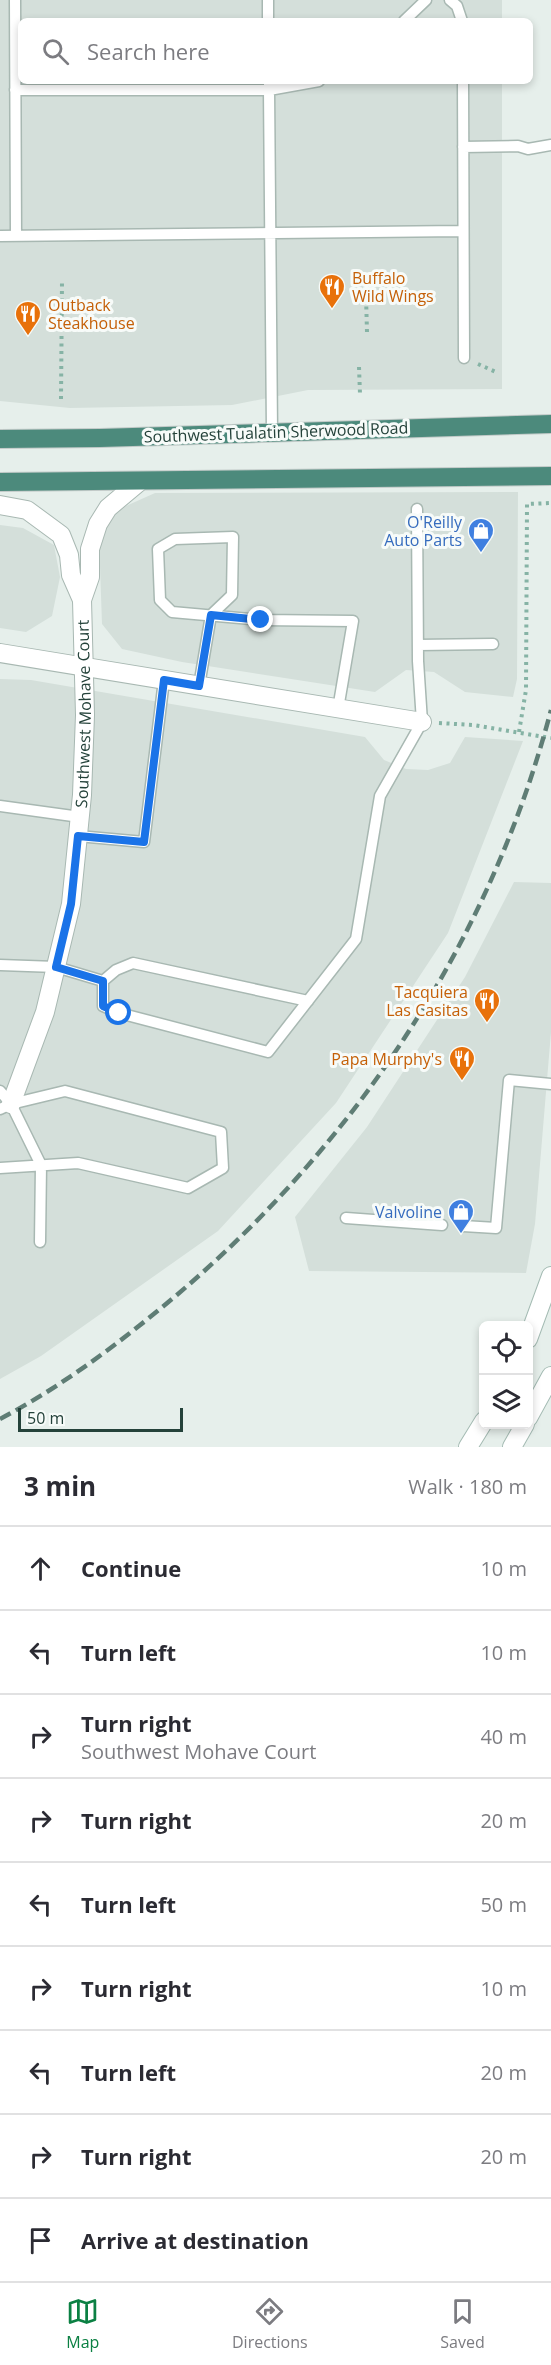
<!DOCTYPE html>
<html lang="en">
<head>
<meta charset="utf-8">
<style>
  body { margin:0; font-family:"Open Sans",sans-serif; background:#f2f2f3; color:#2b2b33 }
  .controls { position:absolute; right:18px; bottom:18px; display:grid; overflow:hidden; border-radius:9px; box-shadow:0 3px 9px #0003 }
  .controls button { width:54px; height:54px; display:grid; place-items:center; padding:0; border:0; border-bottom:2px solid #e1e1e2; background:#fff; color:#2b2b33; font:30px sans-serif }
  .scale { position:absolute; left:18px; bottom:15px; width:165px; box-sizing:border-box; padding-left:6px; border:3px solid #24423a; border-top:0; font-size:16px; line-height:21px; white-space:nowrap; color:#24423a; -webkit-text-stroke:4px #f7fbf9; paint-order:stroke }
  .stop { position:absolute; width:18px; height:18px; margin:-14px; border:4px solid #1a73e8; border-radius:50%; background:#fff }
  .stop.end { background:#1a73e8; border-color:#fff; box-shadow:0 2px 6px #0008 }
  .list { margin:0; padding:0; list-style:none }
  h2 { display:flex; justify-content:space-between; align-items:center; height:78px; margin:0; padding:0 24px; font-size:26px }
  h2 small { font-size:20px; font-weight:400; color:#7c7c81 }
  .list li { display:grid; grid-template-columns:39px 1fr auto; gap:18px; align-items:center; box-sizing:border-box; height:84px; padding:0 24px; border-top:2px solid #e1e1e2 }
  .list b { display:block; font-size:22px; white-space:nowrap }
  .list p { margin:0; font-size:20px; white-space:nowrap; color:#7c7c81 }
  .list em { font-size:20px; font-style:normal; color:#7c7c81 }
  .icon { flex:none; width:33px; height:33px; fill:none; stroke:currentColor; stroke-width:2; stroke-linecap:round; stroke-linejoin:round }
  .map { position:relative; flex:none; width:551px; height:1447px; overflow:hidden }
  .search { position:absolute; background:#fff; box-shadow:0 3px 9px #0003; left:18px; right:18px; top:18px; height:66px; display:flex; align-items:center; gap:15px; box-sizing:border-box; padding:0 21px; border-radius:9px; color:#7c7c81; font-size:22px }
  .sheet { height:834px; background:#fff }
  nav { display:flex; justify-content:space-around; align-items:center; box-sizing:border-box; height:84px; border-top:2px solid #e1e1e2; background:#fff; font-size:16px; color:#7c7c81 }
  nav a { display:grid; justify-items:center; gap:3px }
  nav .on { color:#0b8043 }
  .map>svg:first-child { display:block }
  .built { fill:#d4dfda }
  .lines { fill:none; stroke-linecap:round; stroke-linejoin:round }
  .service-casing { stroke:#a8b8b2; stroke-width:13 }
  .minor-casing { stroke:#a8b8b2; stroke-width:20 }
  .secondary-casing { stroke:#a4bbb3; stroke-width:20 }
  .trunk-casing { stroke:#c2cac8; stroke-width:20 }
  .path { stroke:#86b3a5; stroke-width:4; stroke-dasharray:3 4.5; stroke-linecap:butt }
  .service { stroke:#fff; stroke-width:10 }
  .minor { stroke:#fff; stroke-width:18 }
  .secondary { stroke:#fff; stroke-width:18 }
  .trunk { stroke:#4c8a7c; stroke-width:18 }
  .rail { stroke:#5f7d75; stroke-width:4.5; stroke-dasharray:12 6; stroke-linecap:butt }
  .route { stroke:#1a73e8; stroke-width:8 }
  .labels { text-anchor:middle; stroke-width:6; stroke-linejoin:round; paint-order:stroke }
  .food-label { font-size:16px; fill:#c56008; stroke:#f7fbf9; text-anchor:start }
  .street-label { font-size:16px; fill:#24423a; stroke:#f7fbf9 }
  .shop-label { font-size:16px; fill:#366cbe; stroke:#f7fbf9; text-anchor:end }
</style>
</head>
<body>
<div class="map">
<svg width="551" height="1447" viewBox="0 0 551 1447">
  <rect width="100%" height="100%" fill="#e6efeb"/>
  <!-- built -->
  <path class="built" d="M0,0H502V21H21V81H502V389L308,390L232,405L70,408L0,401Z
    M518,492L517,679L513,697L465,692L434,672L406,670L375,692L182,662L122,649L102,624L99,538L117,510L155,493Z
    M0,525L23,528L54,545L60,577L52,616L26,632L0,628Z
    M0,679L31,680L365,737L384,760L406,769L428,770L450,763L465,737L523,741L448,933L336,1103L218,1231L41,1356L0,1379Z
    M514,882L551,883V1032L535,1224L526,1273L309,1271L295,1217L367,1127L465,977Z"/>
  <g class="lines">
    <defs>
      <path id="service" d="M15,0L16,236
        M268,0V21
        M450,0L457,6L462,21
        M404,21L426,0
        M269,81V90L319,81
        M463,81L464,358
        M15,90H269L272,431
        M463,147L518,146L528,149L551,145
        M0,236L461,231
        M418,645L493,644
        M199,686L211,615L232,595L233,537L175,539L158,549L160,600L172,612L261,620L353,621L338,709
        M0,806L80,817
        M78,836L144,842L164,680
        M0,965L56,967L103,981V1006L119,1013L268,1052L356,939L380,796L422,722L418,661L417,509
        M103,981L116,970L133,963L308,1001
        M0,1091L11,1104L41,1165L40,1242
        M0,1109L11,1104L65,1091L221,1132L223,1168L188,1188L78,1163L0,1168
        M346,1218L442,1225
        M463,1226L496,1228L509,1080L551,1084"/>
      <g id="minor">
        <path d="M0,505L27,510L61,535L69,555L71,575L82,600"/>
        <path d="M0,653L422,722"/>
        <path id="s1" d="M11,1104L45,1012L71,904L82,795L85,715L82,600L90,577V549L98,524L108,508L139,482"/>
      </g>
      <path id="secondary" d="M528,1339L551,1276
        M528,1418L551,1376
        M468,1447L484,1421
        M512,1447L525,1424"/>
      <path id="trunk" d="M0,439L100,438L551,424
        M0,482L551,476"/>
    </defs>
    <!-- service casing -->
    <use href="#service" class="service-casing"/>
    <!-- minor casing -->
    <use href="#minor" class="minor-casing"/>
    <!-- secondary casing -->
    <use href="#secondary" class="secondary-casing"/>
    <!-- trunk casing -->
    <use href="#trunk" class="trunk-casing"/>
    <!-- path -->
    <path class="path" d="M367,332L366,296L400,295
      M478,364L496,372
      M359,367L360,394
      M61,399L62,282
      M439,723L473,725L551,738
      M519,732L526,690L527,504L551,503"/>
    <!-- service -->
    <use href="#service" class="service"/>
    <!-- minor -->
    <use href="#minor" class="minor"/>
    <!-- secondary -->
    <use href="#secondary" class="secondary"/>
    <!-- trunk -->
    <use href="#trunk" class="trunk"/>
    <!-- rail -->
    <path class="rail" d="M0,1419C57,1389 110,1350 160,1309C348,1155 489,947 551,710"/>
  </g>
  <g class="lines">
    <!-- route -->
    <path class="route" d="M119,1013L103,1006V981L56,967L71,904L78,836L144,842L164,680L199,686L211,615L261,620"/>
  </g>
  <!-- icons -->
  <defs>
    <symbol id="restaurant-pin" viewBox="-11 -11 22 30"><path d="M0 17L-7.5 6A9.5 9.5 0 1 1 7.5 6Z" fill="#e8710a" stroke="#f7fbf9"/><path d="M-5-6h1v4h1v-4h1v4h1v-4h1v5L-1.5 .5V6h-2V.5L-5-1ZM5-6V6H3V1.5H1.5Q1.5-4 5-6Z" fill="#fff"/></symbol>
    <symbol id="shop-pin" viewBox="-11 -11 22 30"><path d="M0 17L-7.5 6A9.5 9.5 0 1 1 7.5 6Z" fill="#3f7fe0" stroke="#f7fbf9"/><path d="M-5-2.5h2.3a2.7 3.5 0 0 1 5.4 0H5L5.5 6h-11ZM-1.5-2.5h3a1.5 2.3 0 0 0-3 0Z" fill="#fff"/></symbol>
  </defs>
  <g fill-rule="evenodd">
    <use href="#restaurant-pin" x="317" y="272" width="30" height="40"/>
    <use href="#restaurant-pin" x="13" y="299" width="30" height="40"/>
    <use href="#shop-pin" x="466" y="516" width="30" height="40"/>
    <use href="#restaurant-pin" x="472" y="986" width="30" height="40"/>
    <use href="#restaurant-pin" x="447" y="1044" width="30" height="40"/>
    <use href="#shop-pin" x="446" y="1197" width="30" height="40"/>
  </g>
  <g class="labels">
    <!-- food labels -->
    <g class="food-label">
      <text x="352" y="284">Buffalo<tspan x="352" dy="18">Wild Wings</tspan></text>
      <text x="48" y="311">Outback<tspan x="48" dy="18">Steakhouse</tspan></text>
      <text x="468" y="998" text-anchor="end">Tacquiera<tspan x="468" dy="18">Las Casitas</tspan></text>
      <text x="442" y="1065" text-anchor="end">Papa Murphy's</text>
    </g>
    <!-- street labels -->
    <g class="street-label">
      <text transform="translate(276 432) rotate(-2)" y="6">Southwest Tualatin Sherwood Road</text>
      <text dy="6" stroke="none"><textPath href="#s1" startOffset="400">Southwest Mohave Court</textPath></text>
    </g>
    <!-- shop labels -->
    <g class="shop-label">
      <text x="462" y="528">O'Reilly<tspan x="462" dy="18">Auto Parts</tspan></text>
      <text x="442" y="1218">Valvoline</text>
    </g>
  </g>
</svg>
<div class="controls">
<button><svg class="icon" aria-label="locate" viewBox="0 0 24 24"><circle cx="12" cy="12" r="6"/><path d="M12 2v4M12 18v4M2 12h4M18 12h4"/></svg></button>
<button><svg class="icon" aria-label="layers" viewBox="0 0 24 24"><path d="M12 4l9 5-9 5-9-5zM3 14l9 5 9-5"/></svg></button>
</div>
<div class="scale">50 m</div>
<div class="stop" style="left:119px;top:1013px"></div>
<div class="stop end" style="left:261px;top:620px"></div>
<div class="search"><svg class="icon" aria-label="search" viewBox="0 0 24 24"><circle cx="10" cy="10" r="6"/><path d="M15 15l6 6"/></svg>Search here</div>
</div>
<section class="sheet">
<h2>3 min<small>Walk · 180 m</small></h2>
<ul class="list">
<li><svg class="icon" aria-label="ahead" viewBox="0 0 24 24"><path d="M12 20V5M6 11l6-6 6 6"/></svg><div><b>Continue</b></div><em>10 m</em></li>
<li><svg class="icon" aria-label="left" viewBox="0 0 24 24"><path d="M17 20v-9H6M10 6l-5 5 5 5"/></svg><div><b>Turn left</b></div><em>10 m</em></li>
<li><svg class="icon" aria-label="right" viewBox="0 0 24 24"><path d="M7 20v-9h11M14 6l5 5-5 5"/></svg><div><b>Turn right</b><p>Southwest Mohave Court</p></div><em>40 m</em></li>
<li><svg class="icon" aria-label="right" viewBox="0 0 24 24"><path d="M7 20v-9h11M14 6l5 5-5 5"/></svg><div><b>Turn right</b></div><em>20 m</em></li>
<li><svg class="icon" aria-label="left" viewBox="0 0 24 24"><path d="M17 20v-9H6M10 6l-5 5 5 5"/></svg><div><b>Turn left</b></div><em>50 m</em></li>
<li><svg class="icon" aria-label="right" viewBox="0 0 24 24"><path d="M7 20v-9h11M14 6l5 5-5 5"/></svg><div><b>Turn right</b></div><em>10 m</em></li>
<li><svg class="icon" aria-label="left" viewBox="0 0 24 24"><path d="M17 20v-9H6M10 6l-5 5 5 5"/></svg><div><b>Turn left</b></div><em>20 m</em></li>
<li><svg class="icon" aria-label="right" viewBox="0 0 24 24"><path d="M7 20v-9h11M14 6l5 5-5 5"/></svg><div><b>Turn right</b></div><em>20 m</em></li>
<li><svg class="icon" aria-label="arrive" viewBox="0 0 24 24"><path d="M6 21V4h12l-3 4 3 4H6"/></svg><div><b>Arrive at destination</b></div></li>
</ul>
</section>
<nav>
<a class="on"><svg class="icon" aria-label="map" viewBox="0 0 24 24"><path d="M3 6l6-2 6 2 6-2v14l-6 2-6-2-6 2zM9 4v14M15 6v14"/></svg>Map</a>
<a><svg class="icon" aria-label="directions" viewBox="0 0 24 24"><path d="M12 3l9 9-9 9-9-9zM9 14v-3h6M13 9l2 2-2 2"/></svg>Directions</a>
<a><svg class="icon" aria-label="saved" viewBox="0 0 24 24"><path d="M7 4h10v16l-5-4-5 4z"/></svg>Saved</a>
</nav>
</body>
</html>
